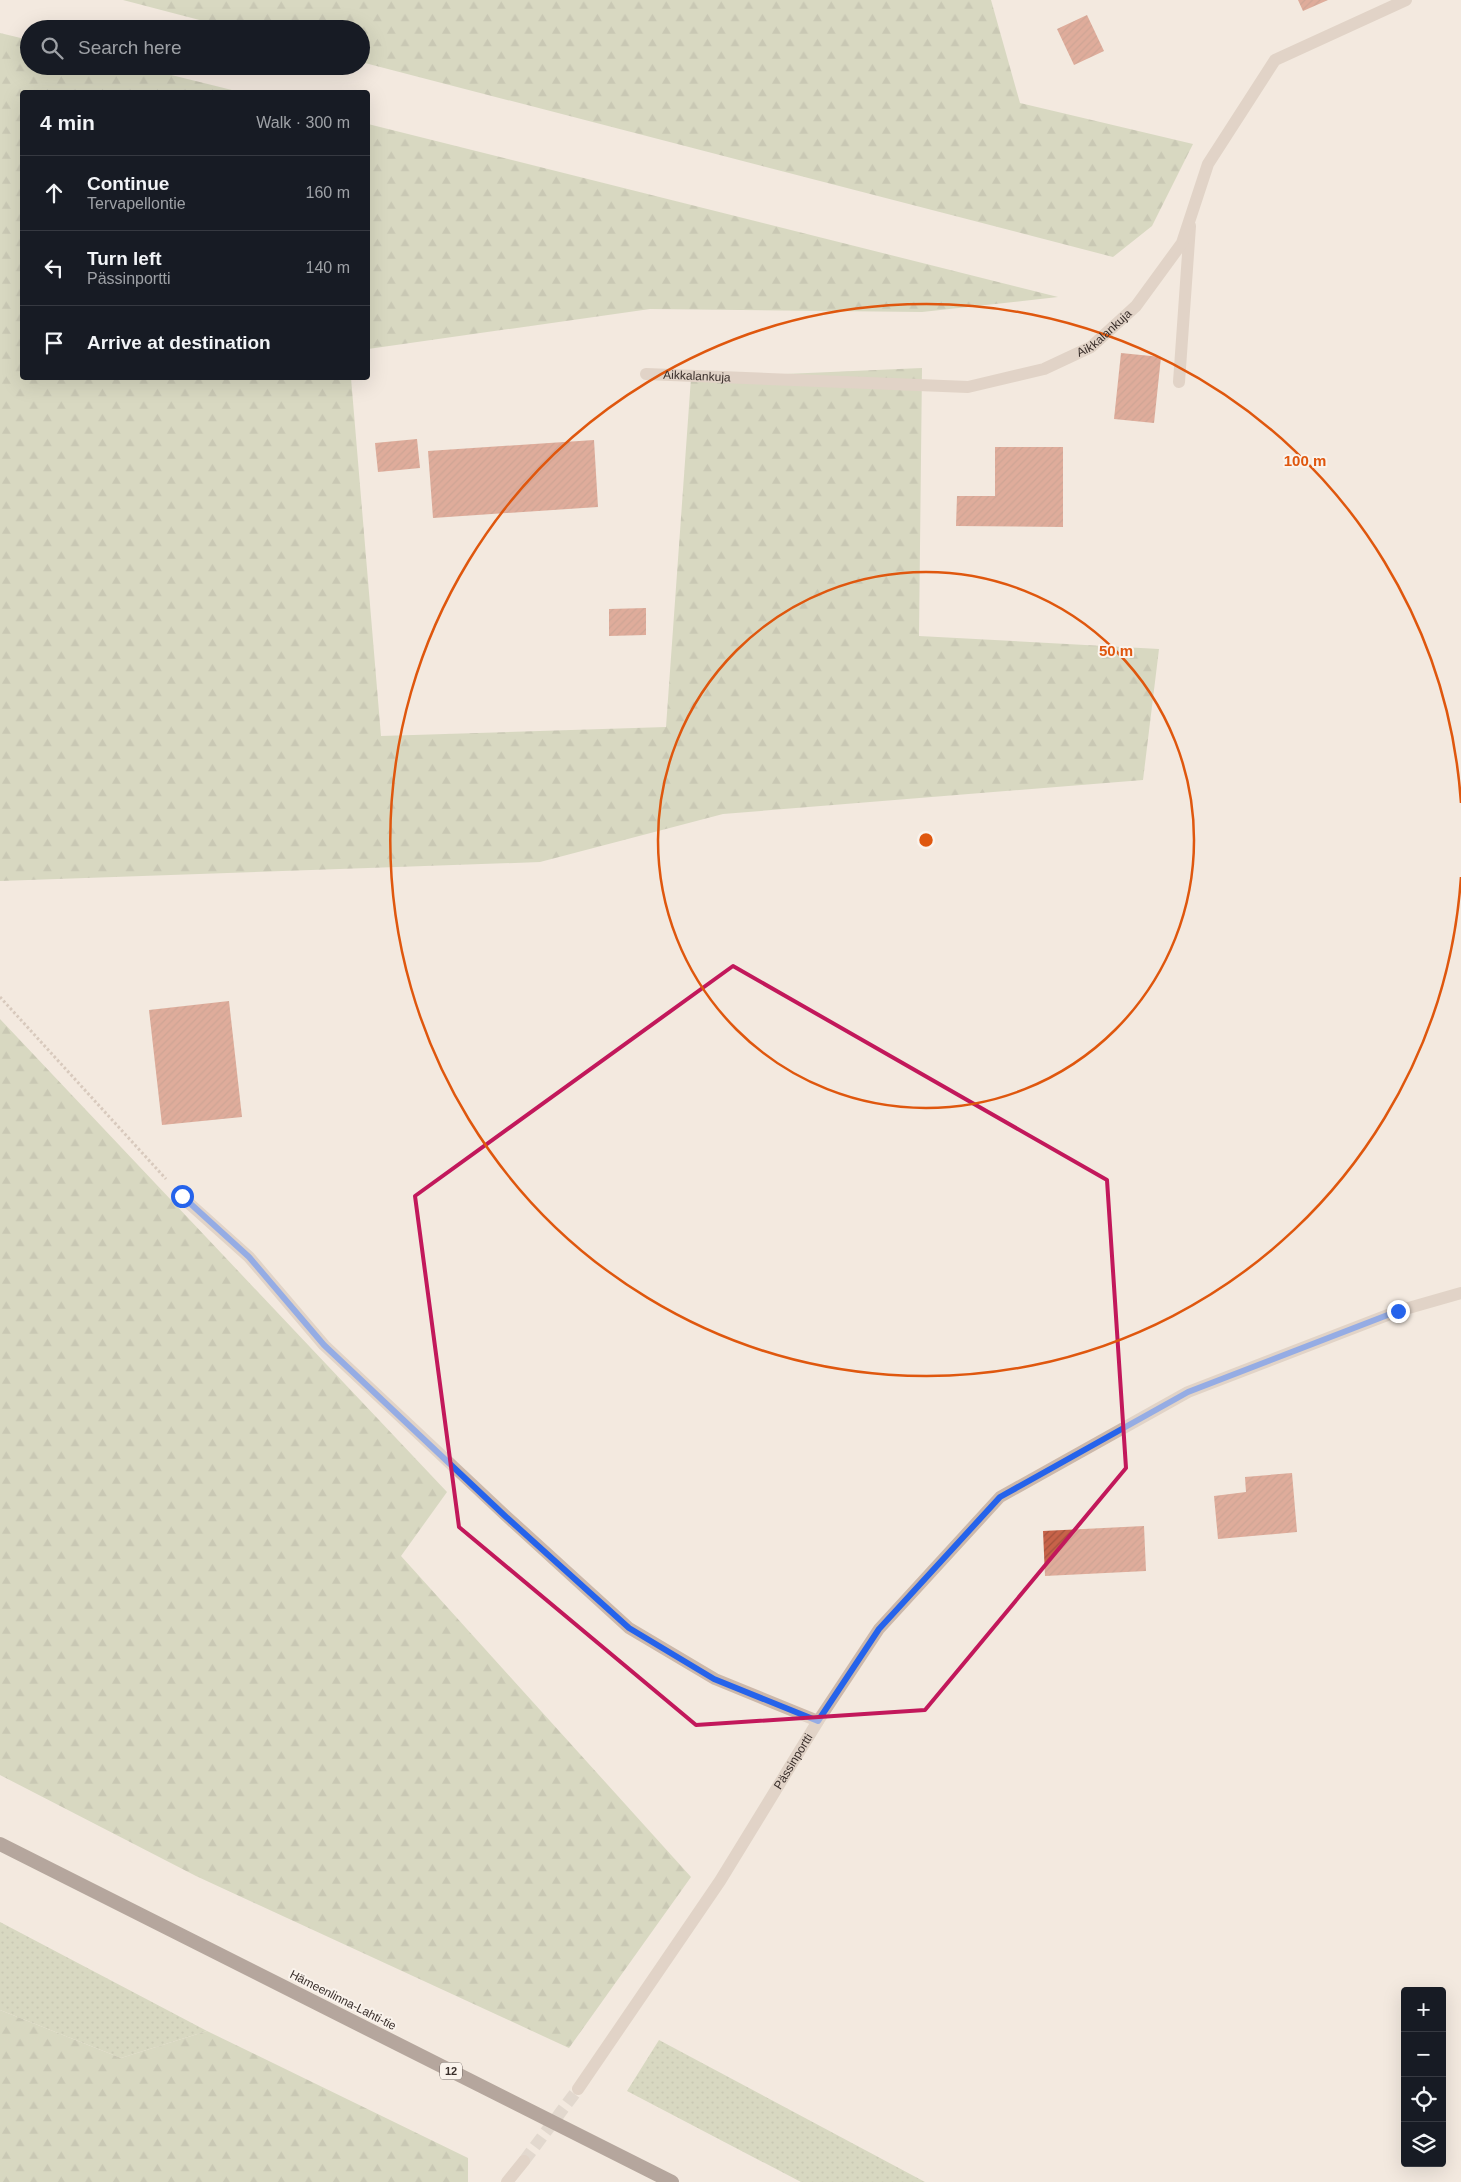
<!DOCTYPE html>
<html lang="en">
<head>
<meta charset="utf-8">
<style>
  body { margin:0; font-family:Helvetica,sans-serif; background:#20242c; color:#f1f3f6 }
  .controls { position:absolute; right:15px; bottom:15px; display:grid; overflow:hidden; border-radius:5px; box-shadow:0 5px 20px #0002 }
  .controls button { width:45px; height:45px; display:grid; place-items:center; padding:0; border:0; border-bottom:1px solid #363941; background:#171b24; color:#f1f3f6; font:25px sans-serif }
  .stop { position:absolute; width:15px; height:15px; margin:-11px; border:4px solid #2563eb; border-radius:50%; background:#fff }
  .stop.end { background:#2563eb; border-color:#fff; box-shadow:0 1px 5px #0008 }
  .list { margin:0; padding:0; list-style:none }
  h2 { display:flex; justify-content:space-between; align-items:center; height:65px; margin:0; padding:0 20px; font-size:21px }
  h2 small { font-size:16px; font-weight:400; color:#9ea1a6 }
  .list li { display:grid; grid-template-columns:32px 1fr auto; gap:15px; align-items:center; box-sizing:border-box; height:75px; padding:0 20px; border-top:1px solid #363941 }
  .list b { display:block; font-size:19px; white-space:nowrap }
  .list p { margin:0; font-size:16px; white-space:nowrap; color:#9ea1a6 }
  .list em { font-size:16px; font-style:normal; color:#9ea1a6 }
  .icon { flex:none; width:28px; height:28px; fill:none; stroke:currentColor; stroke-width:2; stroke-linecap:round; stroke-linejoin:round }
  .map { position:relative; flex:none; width:1461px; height:2182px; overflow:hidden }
  .search { position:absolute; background:#171b24; box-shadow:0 5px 20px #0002; left:20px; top:20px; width:350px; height:55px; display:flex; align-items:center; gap:12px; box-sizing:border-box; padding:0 18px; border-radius:28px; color:#9ea1a6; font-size:19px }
  .panel { position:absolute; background:#171b24; box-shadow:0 5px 20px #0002; left:20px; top:90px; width:350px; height:290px; border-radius:5px }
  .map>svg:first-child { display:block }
  .grass { fill:url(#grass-dots) }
  .forest { fill:url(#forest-firs) }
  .building { fill:url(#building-hatch) }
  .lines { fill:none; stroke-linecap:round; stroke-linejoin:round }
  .minor-tunnel { stroke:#cec4bb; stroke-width:12; stroke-dasharray:12 6; stroke-linecap:butt }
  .path { stroke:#b8a294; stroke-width:3; stroke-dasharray:2.5 2.5; stroke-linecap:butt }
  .service { stroke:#ccb8aa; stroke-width:12 }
  .minor { stroke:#ccb8aa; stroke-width:12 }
  .trunk { stroke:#6a564e; stroke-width:14 }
  .route { stroke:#2563eb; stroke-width:6 }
  .marked { fill:none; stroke:#c2185b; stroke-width:4; stroke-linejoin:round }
  .ring { fill:none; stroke:#df570e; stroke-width:2.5 }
  .labels { text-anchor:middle; stroke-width:4; stroke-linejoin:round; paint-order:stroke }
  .shield { fill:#faf3ec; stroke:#736964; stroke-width:1 }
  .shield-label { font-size:11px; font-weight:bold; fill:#392e2a }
  .street-label { font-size:12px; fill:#392e2a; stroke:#faf3ec }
  .centre { fill:#df570e; stroke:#faf3ec; stroke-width:2.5 }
  .ring-label { font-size:15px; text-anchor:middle; font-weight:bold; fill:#df570e; stroke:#faf3ec; stroke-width:4; stroke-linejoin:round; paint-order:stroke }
</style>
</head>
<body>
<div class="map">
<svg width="1461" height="2182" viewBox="0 0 1461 2182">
  <defs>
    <pattern id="grass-dots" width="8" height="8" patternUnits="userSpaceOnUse" patternTransform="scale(1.25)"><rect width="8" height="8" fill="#b8c39e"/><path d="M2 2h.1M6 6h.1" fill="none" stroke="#979f81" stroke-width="1.8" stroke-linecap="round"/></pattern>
    <pattern id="forest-firs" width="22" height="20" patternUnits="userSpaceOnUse" patternTransform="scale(1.25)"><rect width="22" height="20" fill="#b8c39e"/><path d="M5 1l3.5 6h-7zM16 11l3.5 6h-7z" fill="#979f81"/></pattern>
    <pattern id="building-hatch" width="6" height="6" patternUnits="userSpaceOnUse" patternTransform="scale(1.25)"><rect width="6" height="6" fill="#c76349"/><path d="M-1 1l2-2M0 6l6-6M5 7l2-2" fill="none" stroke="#a3523d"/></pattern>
  </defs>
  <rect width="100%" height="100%" fill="#f3e9df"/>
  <!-- grass -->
  <path class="grass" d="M0,1922L207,2031L121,2058L0,2010Z
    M659,2040L925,2182H801L627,2091Z"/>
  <!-- forest -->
  <path class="forest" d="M123,0H991L1020,103L1193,144L1152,226L1113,257L361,62V29H234Z
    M0,33L29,40V66H135L240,92H22V378H351L381,736L666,727L691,378L922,368L919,636L1159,649L1143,780L723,814L540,862L0,881Z
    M368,124L1058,297L922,312L650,309L368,349Z
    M0,1019L447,1492L401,1556L691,1877L569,2048L196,1876L0,1775Z
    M0,2010L121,2058L207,2031L468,2158V2182H0Z"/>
  <!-- building -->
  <path class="building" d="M1298,0H1328L1303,11Z
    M1087,15L1104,51L1074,65L1057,29Z
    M1121,353L1161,357L1154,423L1114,419Z
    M417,439L420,468L378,472L375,443Z
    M594,440L598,507L433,518L428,451Z
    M995,447H1063V527L956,526L957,496H995Z
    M646,608V635L609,636V609Z
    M229,1001L242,1117L162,1125L149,1010Z
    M1292,1473L1297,1532L1218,1539L1214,1496L1246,1492L1245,1477Z
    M1144,1526L1146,1571L1045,1576L1043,1531Z"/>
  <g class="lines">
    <!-- minor-tunnel -->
    <path class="minor-tunnel" d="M524,2161L578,2089"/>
    <!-- path -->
    <path class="path" d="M0,997L166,1179"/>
    <!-- service -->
    <path class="service" d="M1179,382L1190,226"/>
    <!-- minor -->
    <g class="minor">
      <path id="s1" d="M646,374L968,387L1044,369L1091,347L1136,306L1182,243L1208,164L1275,60L1406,0"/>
      <path d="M182,1197L249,1257L324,1345L505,1515L629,1628L715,1679L818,1721"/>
      <path id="s2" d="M578,2089L720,1881L818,1721L879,1629L1000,1497L1188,1392L1398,1311L1461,1293"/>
      <path d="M507,2182L524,2161"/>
    </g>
    <!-- trunk -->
    <path class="trunk" d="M0,1844L672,2182"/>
  </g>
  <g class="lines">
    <!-- route -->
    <path class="route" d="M182,1196L249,1257L324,1345L504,1515L629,1628L714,1679L818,1721L879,1629L1000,1497L1188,1392L1398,1311"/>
  </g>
  <!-- marked area -->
  <path d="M0 0H1461V2182H0ZM733,966L1107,1180L1126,1468L925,1710L696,1725L459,1527L415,1196Z" fill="#f3e9df" fill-opacity=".55" fill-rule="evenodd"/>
  <path class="marked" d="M733,966L1107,1180L1126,1468L925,1710L696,1725L459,1527L415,1196Z"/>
  <!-- distance rings -->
  <g class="ring">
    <circle cx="926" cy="840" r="268"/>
    <path d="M1461 877A536 536 0 1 1 1461 803"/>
  </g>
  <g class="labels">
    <!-- shield labels -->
    <rect class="shield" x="440" y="2062.5" width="22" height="17" rx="4"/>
    <g class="shield-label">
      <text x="451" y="2075">12</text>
    </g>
    <!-- street labels -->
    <g class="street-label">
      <text dy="4" stroke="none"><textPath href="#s1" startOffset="471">Aikkalankuja</textPath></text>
      <text dy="4" stroke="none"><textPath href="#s1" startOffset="51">Aikkalankuja</textPath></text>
      <text dy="4" stroke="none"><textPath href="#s2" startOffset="392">Pässinportti</textPath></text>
      <text transform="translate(343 2000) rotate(27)" y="4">Hämeenlinna-Lahti-tie</text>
    </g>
  </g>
  <circle cx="926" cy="840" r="8" class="centre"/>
  <g class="ring-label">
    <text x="1305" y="466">100 m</text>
    <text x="1116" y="656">50 m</text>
  </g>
</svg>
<div class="controls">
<button>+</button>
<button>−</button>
<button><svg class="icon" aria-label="locate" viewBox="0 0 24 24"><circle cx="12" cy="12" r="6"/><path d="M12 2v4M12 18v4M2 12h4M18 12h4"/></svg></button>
<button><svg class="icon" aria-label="layers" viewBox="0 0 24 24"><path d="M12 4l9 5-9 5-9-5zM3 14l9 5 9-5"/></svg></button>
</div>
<div class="stop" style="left:182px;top:1196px"></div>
<div class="stop end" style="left:1398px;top:1311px"></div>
<div class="search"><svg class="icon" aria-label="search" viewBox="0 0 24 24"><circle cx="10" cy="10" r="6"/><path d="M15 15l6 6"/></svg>Search here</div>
<section class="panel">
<h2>4 min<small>Walk · 300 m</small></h2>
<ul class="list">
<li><svg class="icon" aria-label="ahead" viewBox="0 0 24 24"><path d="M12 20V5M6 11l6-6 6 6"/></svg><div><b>Continue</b><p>Tervapellontie</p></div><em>160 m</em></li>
<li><svg class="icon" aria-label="left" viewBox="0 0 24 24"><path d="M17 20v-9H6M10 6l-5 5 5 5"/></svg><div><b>Turn left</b><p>Pässinportti</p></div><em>140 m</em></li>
<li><svg class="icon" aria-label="arrive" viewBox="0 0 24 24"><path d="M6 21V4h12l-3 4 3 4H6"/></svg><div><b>Arrive at destination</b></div></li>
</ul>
</section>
</div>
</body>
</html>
